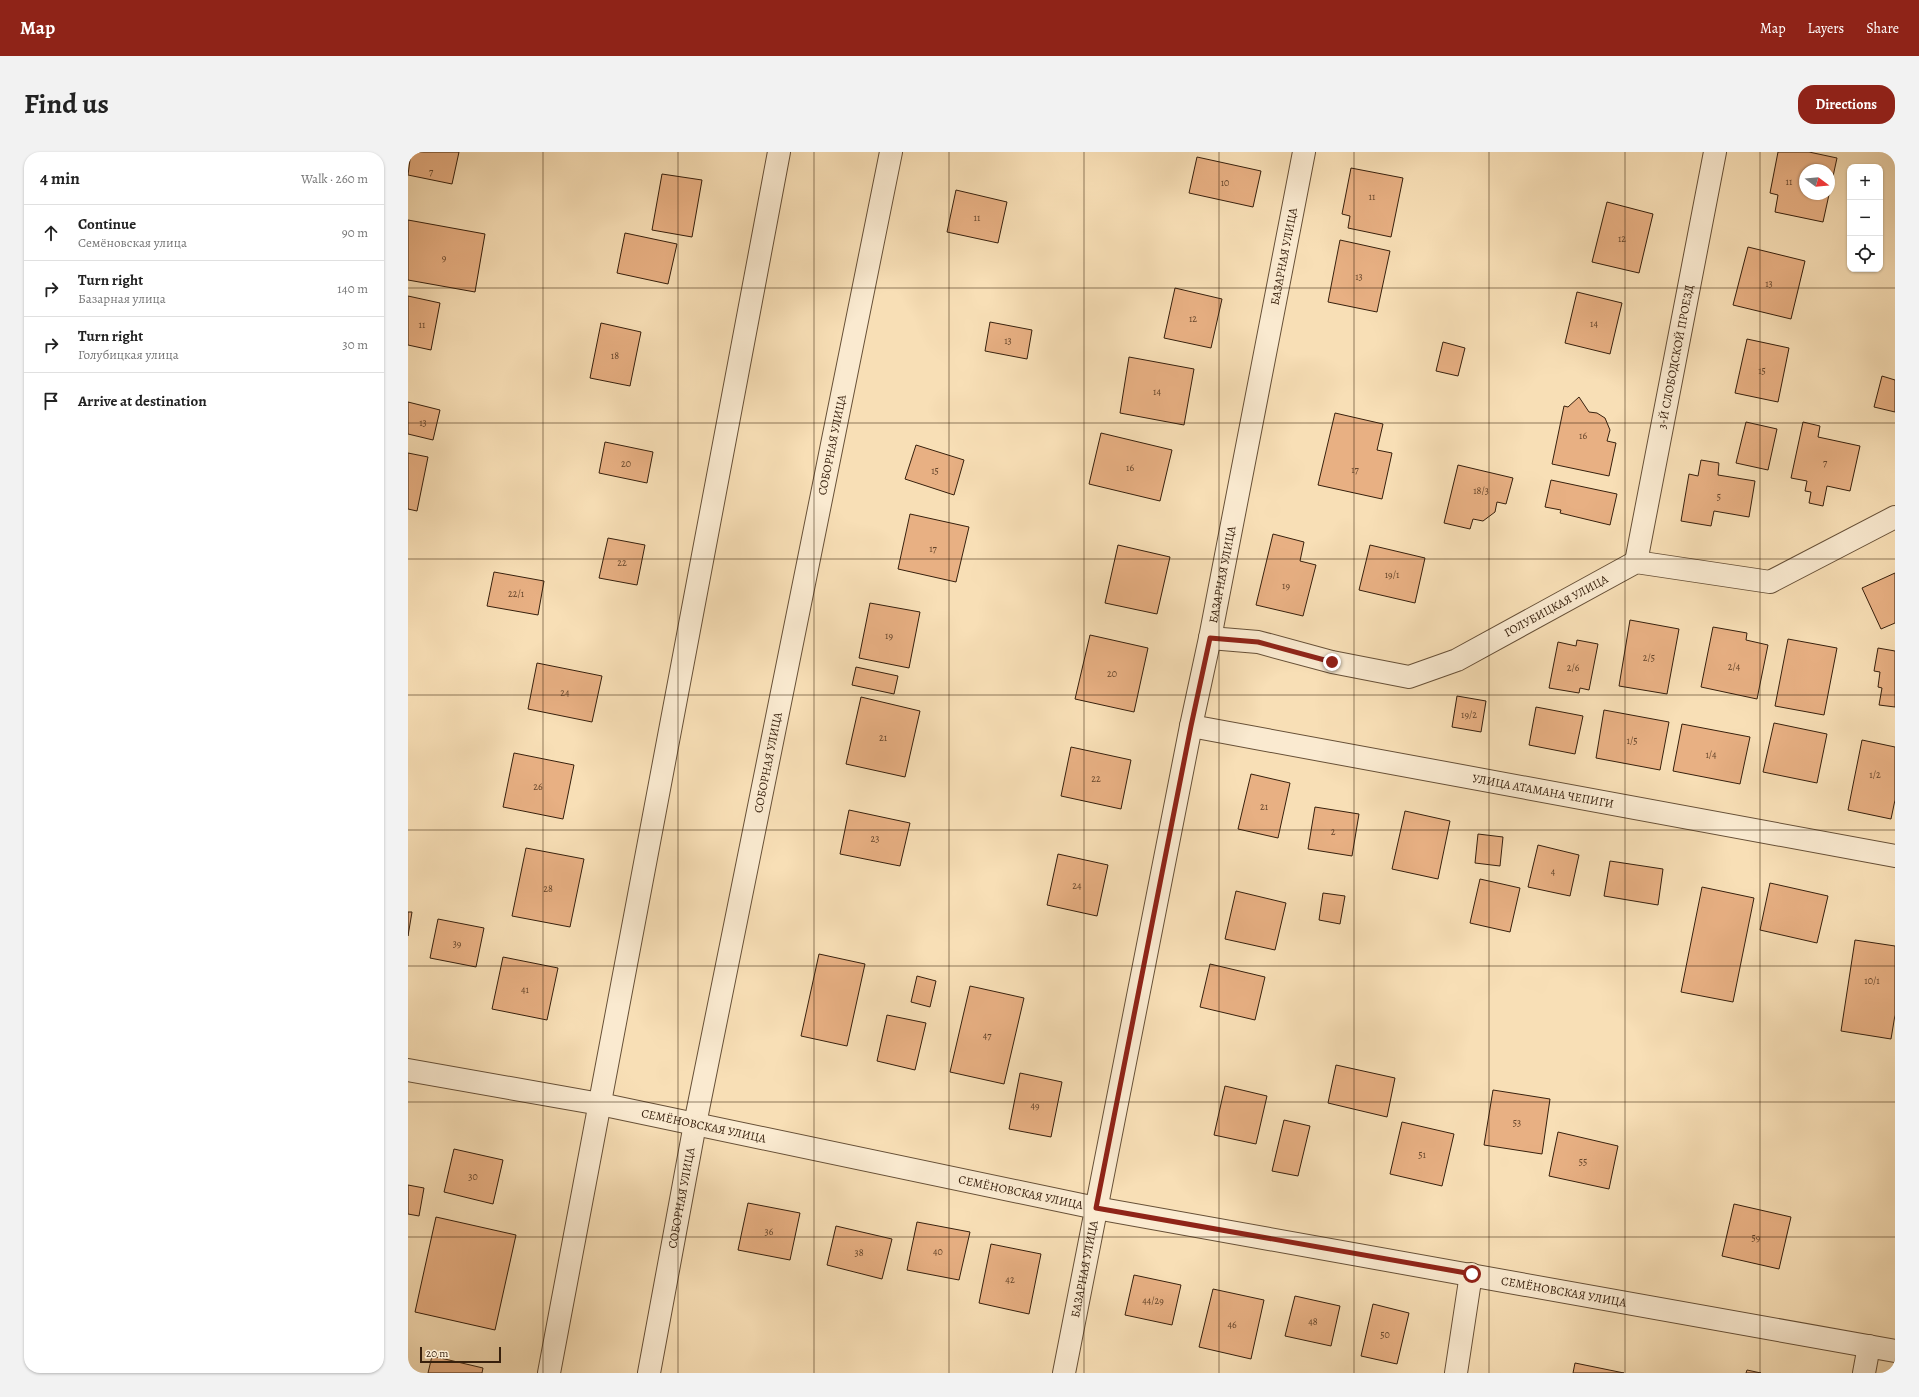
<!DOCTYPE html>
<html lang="en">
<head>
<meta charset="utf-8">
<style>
  body { margin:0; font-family:Alegreya,serif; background:#f2f2f2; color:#222 }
  .controls { position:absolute; right:12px; top:12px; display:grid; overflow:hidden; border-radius:8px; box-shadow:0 1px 3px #0004 }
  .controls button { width:36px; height:36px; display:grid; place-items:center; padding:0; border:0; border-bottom:1px solid #e0e0e0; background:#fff; color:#222; font:20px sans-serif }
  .compass { position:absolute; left:1391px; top:12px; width:36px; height:36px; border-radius:50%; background:#fff; box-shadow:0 1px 3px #0004; rotate:106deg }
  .scale { position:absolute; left:12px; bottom:10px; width:81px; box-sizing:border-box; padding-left:4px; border:2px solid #37200d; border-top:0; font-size:11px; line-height:14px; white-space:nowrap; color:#37200d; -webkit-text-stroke:3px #faead0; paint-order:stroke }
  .stop { position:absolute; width:12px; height:12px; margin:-9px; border:3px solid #8f2418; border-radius:50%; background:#fff }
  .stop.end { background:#8f2418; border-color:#fff; box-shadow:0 1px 4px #0008 }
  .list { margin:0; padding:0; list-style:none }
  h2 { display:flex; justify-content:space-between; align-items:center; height:52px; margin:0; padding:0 16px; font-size:17px }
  h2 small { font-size:13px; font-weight:400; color:#767676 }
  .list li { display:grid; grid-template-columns:26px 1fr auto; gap:12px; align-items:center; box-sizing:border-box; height:56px; padding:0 16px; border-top:1px solid #e0e0e0 }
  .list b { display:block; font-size:15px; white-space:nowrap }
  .list p { margin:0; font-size:13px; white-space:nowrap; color:#767676 }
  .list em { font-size:13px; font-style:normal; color:#767676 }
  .icon { flex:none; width:22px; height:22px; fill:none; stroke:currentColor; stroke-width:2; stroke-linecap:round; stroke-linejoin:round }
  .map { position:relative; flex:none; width:1487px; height:1221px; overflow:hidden; border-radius:16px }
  header { display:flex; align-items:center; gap:24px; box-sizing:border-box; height:56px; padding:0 20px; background:#8f2418; color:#fff }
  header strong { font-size:19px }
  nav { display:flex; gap:22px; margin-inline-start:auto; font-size:14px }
  .intro { display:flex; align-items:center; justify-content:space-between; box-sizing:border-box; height:96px; padding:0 24px }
  h1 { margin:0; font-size:28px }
  .button { padding:10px 18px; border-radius:16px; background:#8f2418; color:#fff; font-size:14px; font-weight:700 }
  main { display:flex; gap:24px; padding:0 24px }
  aside { flex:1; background:#fff; border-radius:16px; box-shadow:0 1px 3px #0004 }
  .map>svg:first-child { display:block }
  .building { fill:#e8b083; stroke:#37200d; fill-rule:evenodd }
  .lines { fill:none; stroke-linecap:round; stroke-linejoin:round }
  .minor-casing { stroke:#675037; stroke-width:24 }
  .minor { stroke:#faead0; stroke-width:22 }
  .route { stroke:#8f2418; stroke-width:5 }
  .grid { fill:none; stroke:#37200d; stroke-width:1; stroke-opacity:0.55 }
  .labels { text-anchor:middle; stroke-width:4; stroke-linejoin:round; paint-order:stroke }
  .number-label { font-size:10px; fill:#63442a }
  .street-label { font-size:12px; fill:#37200d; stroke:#faead0 }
</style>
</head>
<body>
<header>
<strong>Map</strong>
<nav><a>Map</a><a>Layers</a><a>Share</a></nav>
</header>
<div class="intro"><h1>Find us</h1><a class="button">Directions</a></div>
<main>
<aside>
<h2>4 min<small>Walk · 260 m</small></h2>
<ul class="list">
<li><svg class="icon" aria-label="ahead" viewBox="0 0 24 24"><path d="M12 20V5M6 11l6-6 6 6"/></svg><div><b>Continue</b><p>Семёновская улица</p></div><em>90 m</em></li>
<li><svg class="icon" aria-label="right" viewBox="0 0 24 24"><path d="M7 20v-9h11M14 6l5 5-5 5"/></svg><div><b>Turn right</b><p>Базарная улица</p></div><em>140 m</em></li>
<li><svg class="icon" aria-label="right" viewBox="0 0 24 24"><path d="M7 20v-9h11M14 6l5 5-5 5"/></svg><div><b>Turn right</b><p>Голубицкая улица</p></div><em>30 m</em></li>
<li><svg class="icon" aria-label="arrive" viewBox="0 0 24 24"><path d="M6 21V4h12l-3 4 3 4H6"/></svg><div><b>Arrive at destination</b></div></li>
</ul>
</aside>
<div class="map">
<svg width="1487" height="1221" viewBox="0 0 1487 1221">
  <rect width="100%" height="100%" fill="#f8dfb6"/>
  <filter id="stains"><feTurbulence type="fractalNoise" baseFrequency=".005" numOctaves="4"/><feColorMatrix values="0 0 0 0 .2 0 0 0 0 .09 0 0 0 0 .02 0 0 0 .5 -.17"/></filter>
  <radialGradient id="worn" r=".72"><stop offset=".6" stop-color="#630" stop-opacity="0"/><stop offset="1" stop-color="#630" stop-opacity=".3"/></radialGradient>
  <!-- building -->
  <path class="building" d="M3,0H51L44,32L0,23Z
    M1370,0H1401L1429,6L1415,70L1367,60L1370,43L1362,41ZM1397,18H1421V42H1397Z
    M789,5L853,19L845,55L781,41Z
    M943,16L995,26L983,85L940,76L942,64L934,62Z
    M254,22L294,28L284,85L244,78Z
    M548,38L599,50L590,91L539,80Z
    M1199,50L1245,62L1231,121L1184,110Z
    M0,68L77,82L67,140L0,128Z
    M217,81L269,92L260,132L209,121Z
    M932,88L982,99L969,160L920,150Z
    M1340,95L1397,109L1383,167L1325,153Z
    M767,136L814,147L803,196L756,186Z
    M1169,140L1214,151L1202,202L1157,191Z
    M0,144L32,151L23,198L0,193Z
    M582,170L624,178L619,207L577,199Z
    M193,171L233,180L222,234L182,226Z
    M1339,187L1381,196L1370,250L1327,241Z
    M1035,190L1057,196L1050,224L1028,219Z
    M721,205L786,217L776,273L712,261Z
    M1474,224L1487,228V260L1466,255Z
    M1171,245L1181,260L1189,261L1197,266L1202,278L1199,289L1208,291L1201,324L1144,312L1156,254L1160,255Z
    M0,250L32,258L25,288L0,282Z
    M927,261L975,272L969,298L984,301L974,347L910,333Z
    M1338,270L1369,277L1360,318L1328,311Z
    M1395,270L1412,274L1410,285L1452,294L1442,339L1419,334L1415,354L1401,351L1403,340L1397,339L1399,329L1383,326Z
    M693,281L764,298L752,349L681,332Z
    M197,290L245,300L239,331L191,321Z
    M508,293L556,308L546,343L497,327Z
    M0,301L20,305L9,359L0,357Z
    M1293,308L1311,311L1310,323L1347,329L1341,365L1306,359L1303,374L1273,369L1281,322L1290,324Z
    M1050,313L1105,326L1098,352L1089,350L1087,360L1075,369L1065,367L1062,377L1036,371Z
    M1143,328L1209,342L1202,373L1152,361L1153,358L1137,355Z
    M502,362L561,375L548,430L490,417Z
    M865,382L896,390L892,409L908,413L895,464L848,453Z
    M200,386L237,393L229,433L191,426Z
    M710,393L762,405L749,462L697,451Z
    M962,393L1017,406L1007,451L951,438Z
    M86,420L136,429L130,463L79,454Z
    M1487,421V471L1473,477L1454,436Z
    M462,451L512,460L501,516L451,506Z
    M1222,468L1271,477L1259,542L1211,534Z
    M1305,475L1339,481L1338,488L1360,493L1349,547L1293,535Z
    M682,483L740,496L726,560L667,547Z
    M1380,487L1429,496L1416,563L1367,554Z
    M1169,488L1190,492L1181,538L1172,536L1171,541L1141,536L1150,490L1168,494Z
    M1470,496L1487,499V555L1471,553L1474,536L1470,535L1472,520L1466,519Z
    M129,511L194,524L184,570L120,557Z
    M448,515L490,524L486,542L444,533Z
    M1049,544L1078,549L1073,580L1044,575Z
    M453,545L512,559L497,625L438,612Z
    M1128,555L1175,564L1167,602L1121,593Z
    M1196,558L1261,570L1252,618L1188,606Z
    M1366,571L1419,582L1409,631L1355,620Z
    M1274,572L1342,585L1332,632L1265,619Z
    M1454,588L1487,595V648L1483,667L1440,658Z
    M663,595L723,608L713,657L653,644Z
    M106,601L166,613L155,667L95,655Z
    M843,622L882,631L870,686L830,677Z
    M907,655L951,662L944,704L900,697Z
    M441,658L502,671L492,714L432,702Z
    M997,659L1042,669L1030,727L984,717Z
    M1070,682L1095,685L1092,714L1067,711Z
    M1130,693L1171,703L1162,744L1120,735Z
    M118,696L176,707L162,775L104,764Z
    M650,702L700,713L689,764L639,753Z
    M1202,709L1255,717L1250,753L1196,744Z
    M1072,727L1112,736L1102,780L1062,771Z
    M1362,731L1420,744L1409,791L1352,778Z
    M1294,735L1346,746L1325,850L1273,840Z
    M828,739L878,751L867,798L817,787Z
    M915,741L937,744L932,772L911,768Z
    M0,760H4L0,784Z
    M30,767L76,776L68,815L22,806Z
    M1447,788L1487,794V863L1483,887L1433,879Z
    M411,802L457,812L439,894L393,884Z
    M95,805L150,816L139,868L84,857Z
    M802,812L857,825L847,868L792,855Z
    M509,824L528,829L522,855L503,850Z
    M562,834L616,846L596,932L542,920Z
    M479,863L518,871L507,918L469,909Z
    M928,913L987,926L979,965L920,951Z
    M612,921L654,930L643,985L601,977Z
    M817,934L859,944L848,992L806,983Z
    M1085,938L1142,947L1134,1002L1076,993Z
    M876,968L902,974L890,1024L864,1019Z
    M994,970L1046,982L1034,1034L982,1022Z
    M1150,980L1210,994L1201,1037L1141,1024Z
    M46,997L95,1008L85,1052L36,1040Z
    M0,1033L16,1036L11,1064L0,1062Z
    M340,1051L392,1061L382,1108L330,1098Z
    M1326,1052L1383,1065L1371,1117L1314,1104Z
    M28,1065L108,1083L87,1178L7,1160Z
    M509,1070L562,1080L551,1128L499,1118Z
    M428,1074L484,1087L474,1127L419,1113Z
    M583,1092L633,1102L621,1162L571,1151Z
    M726,1123L773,1133L764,1173L717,1163Z
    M805,1137L856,1148L843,1207L791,1195Z
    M887,1144L932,1154L923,1194L877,1184Z
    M965,1152L1001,1161L989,1212L953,1204Z
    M24,1204L75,1216L74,1221H20Z
    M1167,1211L1216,1221H1165Z
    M1339,1218L1353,1221H1338Z"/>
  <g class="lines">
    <defs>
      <g id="minor">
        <path id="s1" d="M1228,410L1307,0"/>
        <path id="s2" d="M802,486L850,490L924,510L1001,525L1049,508L1228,410L1362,430L1487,365"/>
        <path id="s3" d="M783,574L1487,704"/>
        <path id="s4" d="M0,918L192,952L688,1056L1487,1199"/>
        <path d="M141,1221L371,0"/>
        <path id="s5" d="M241,1221L287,972L483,0"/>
        <path id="s6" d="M656,1221L783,574L802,486L896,0"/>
        <path d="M1048,1221L1063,1122"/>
        <path d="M1456,1221L1461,1194"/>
      </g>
    </defs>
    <!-- minor casing -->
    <use href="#minor" class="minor-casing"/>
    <!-- minor -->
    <use href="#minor" class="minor"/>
  </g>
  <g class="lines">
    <!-- route -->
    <path class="route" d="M924,510L850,490L802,486L783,574L688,1056L1064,1122"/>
  </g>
  <!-- grid -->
  <path class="grid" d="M135,0V1221M270,0V1221M406,0V1221M541,0V1221M676,0V1221M811,0V1221M946,0V1221M1081,0V1221M1217,0V1221M1352,0V1221M0,136H1487M0,271H1487M0,407H1487M0,543H1487M0,678H1487M0,814H1487M0,950H1487M0,1085H1487"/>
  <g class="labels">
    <!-- number labels -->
    <g class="number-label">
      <text x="23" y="23">7</text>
      <text x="1381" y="33">11</text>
      <text x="817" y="34">10</text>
      <text x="964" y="48">11</text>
      <text x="569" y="69">11</text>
      <text x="1214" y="90">12</text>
      <text x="36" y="109">9</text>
      <text x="951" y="128">13</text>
      <text x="1361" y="135">13</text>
      <text x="785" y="170">12</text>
      <text x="1186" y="175">14</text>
      <text x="14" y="176">11</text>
      <text x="600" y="192">13</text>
      <text x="207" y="207">18</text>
      <text x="1354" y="222">15</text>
      <text x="749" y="243">14</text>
      <text x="15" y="274">13</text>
      <text x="1175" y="287">16</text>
      <text x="1417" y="314">7</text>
      <text x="218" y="315">20</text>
      <text x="722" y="319">16</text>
      <text x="947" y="321">17</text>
      <text x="527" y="322">15</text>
      <text x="1073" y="342">18/3</text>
      <text x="1311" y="348">5</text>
      <text x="525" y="400">17</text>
      <text x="214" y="414">22</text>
      <text x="984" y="426">19/1</text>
      <text x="878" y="437">19</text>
      <text x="108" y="445">22/1</text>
      <text x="481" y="487">19</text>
      <text x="1241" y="509">2/5</text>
      <text x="1326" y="518">2/4</text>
      <text x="1165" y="519">2/6</text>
      <text x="704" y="525">20</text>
      <text x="157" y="544">24</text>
      <text x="1061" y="566">19/2</text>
      <text x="475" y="589">21</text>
      <text x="1224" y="592">1/5</text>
      <text x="1303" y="606">1/4</text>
      <text x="1467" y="626">1/2</text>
      <text x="688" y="630">22</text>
      <text x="130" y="638">26</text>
      <text x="856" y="658">21</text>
      <text x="925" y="683">2</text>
      <text x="467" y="690">23</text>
      <text x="1145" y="723">4</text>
      <text x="669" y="737">24</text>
      <text x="140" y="740">28</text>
      <text x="49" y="795">39</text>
      <text x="1464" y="832">10/1</text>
      <text x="117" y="841">41</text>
      <text x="579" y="887">47</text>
      <text x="627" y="957">49</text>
      <text x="1109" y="974">53</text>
      <text x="1014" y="1006">51</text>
      <text x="1175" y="1013">55</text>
      <text x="65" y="1028">30</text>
      <text x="361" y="1083">36</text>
      <text x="1348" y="1089">59</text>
      <text x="530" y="1103">40</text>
      <text x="451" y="1104">38</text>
      <text x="602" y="1131">42</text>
      <text x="745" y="1152">44/29</text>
      <text x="905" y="1173">48</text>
      <text x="824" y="1176">46</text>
      <text x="977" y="1186">50</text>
    </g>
    <!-- street labels -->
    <g class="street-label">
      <text dy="4" stroke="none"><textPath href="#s6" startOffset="1138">БАЗАРНАЯ УЛИЦА</textPath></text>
      <text dy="4" stroke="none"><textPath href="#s1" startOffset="209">3-Й СЛОБОДСКОЙ ПРОЕЗД</textPath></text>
      <text dy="4" stroke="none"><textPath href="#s5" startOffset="946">СОБОРНАЯ УЛИЦА</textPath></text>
      <text dy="4" stroke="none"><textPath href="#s6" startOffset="814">БАЗАРНАЯ УЛИЦА</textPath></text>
      <text dy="4" stroke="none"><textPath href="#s2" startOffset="367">ГОЛУБИЦКАЯ УЛИЦА</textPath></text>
      <text dy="4" stroke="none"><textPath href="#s5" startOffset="622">СОБОРНАЯ УЛИЦА</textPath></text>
      <text dy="4" stroke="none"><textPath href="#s3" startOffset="358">УЛИЦА АТАМАНА ЧЕПИГИ</textPath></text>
      <text dy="4" stroke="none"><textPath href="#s4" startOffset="301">СЕМЁНОВСКАЯ УЛИЦА</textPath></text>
      <text dy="4" stroke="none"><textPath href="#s4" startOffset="625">СЕМЁНОВСКАЯ УЛИЦА</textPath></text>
      <text dy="4" stroke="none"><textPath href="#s5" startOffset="178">СОБОРНАЯ УЛИЦА</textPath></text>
      <text dy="4" stroke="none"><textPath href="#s6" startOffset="106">БАЗАРНАЯ УЛИЦА</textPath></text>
      <text dy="4" stroke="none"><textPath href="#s4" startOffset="1177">СЕМЁНОВСКАЯ УЛИЦА</textPath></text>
    </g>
  </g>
  <rect width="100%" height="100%" filter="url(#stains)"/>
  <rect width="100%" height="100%" fill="url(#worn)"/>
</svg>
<div class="controls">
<button>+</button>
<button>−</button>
<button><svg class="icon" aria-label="locate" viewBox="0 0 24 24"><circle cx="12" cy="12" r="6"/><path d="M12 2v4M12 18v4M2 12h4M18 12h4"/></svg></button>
</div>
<svg class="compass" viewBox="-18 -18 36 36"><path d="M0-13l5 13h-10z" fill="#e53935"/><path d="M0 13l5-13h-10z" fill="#767676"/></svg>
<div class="scale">20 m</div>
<div class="stop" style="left:1064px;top:1122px"></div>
<div class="stop end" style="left:924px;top:510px"></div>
</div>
</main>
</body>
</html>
